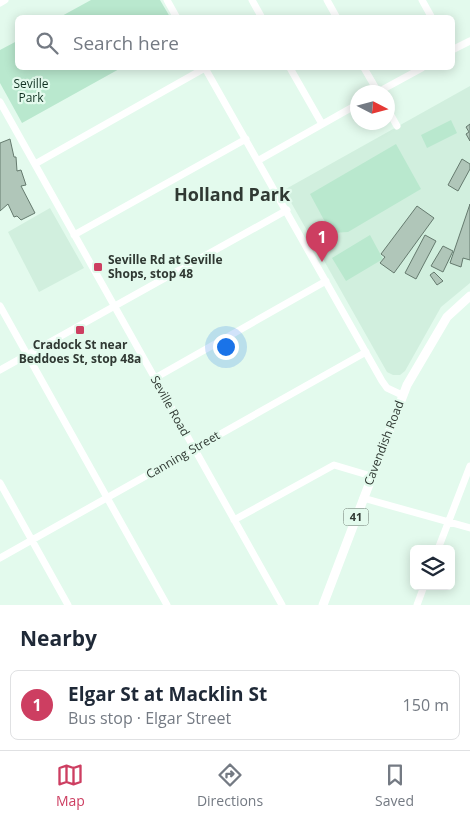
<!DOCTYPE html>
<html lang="en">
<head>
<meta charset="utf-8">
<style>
  body { margin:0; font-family:"Open Sans",sans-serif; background:#f6f6f7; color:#1f2937 }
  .controls { position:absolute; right:15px; bottom:15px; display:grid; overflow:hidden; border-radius:8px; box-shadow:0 2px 12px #0003 }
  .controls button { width:45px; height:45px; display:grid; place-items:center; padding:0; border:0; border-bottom:1px solid #e0e1e3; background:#fff; color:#1f2937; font:25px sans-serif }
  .compass { position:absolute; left:350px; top:85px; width:45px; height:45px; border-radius:50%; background:#fff; box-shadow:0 2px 12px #0003; rotate:96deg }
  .you { position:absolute; left:225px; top:346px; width:18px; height:18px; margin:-12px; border:4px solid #fff; border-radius:50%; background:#1a73e8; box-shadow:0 0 0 8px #1a73e833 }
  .badge { display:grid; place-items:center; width:32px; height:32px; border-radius:50%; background:#cd3e61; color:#fff; font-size:16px; font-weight:700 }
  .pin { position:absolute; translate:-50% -41px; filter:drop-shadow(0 1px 2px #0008) }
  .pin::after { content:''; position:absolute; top:26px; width:18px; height:15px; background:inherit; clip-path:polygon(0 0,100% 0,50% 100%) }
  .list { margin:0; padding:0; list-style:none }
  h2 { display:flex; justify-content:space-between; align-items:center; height:65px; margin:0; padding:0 20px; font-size:21px }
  h2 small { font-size:16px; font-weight:400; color:#747a83 }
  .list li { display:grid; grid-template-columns:32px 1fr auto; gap:15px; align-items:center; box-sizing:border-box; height:70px; margin:0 10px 10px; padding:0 10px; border:1px solid #e0e1e3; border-radius:8px }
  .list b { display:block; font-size:19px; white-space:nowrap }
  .list p { margin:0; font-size:16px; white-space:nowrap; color:#747a83 }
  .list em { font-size:16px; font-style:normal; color:#747a83 }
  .icon { flex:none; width:28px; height:28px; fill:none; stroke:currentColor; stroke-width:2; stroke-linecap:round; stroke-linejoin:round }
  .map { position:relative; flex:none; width:470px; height:605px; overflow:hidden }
  .search { position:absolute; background:#fff; box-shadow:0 2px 12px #0003; left:15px; right:15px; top:15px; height:55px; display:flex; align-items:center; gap:12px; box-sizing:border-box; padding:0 18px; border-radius:8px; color:#747a83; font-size:19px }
  .sheet { height:145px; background:#fff }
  nav { display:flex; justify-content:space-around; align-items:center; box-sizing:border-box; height:70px; border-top:1px solid #e0e1e3; background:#fff; font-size:14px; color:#747a83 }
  nav a { display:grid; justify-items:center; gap:2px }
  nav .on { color:#cd3e61 }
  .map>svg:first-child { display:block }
  .built { fill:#d1efde }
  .green { fill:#b9e8ce }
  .building { fill:#b0c6b9; stroke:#657a6e }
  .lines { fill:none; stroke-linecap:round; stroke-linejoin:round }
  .minor { stroke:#fff; stroke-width:7 }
  .major { stroke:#fff; stroke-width:9 }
  .poi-dot { fill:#cd3e61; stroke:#e3faed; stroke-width:2 }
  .labels { text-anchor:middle; stroke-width:4.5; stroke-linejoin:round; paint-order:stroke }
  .shield { fill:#e3faed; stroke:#66736b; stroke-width:1 }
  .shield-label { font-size:11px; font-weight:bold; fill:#303933 }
  .park-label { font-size:12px; fill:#113122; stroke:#e3faed }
  .poi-label { font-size:12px; font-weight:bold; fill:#303933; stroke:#e3faed; text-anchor:start }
  .street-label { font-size:12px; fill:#303933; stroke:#e3faed }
  .district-label { font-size:18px; font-weight:bold; fill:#303933; stroke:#e3faed }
</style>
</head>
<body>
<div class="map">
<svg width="470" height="605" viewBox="0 0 470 605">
  <rect width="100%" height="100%" fill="#e3faed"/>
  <!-- built -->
  <path class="built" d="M470,86V283L441,307L405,371L400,375H393L387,372L284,190Z
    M50,208L84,268L39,292L8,232Z"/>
  <!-- green -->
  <path class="green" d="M91,0H160L170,17H60Z
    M17,41L18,68H121L22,123L0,83V50Z
    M451,120L457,133L427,148L421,135Z
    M396,144L421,189L348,232L331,233L310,194Z
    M370,235L383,259L346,281L332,258Z"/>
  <!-- building -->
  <path class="building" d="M470,124V141L466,134L469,132L466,127Z
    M10,139L14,157H16L17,171L21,170L26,185L21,186L35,213L21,220L17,216L14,217L8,204L0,211V143Z
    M462,159L470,164V169L458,191L448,185Z
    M470,204V260L463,258L461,267L450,263Z
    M417,206L434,218L394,273L380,263L385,257L381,254Z
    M425,235L436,241L416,279L405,273Z
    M443,246L453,251L443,272L431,266Z
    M434,272L443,281L437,285L430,275Z"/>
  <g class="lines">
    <!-- minor -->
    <path class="minor" d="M167,0L177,18
      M252,0L262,18
      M327,0L337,18
      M422,0L432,18
      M0,3L5,0
      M452,50L470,41
      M205,68L382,381L387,388L402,395
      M290,68L322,124
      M364,68L378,92
      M378,92L422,68
      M0,102L282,605
      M388,110L397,126
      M259,160L358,104
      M35,164L205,68
      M74,235L246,139
      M0,306L167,605
      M0,370L287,210
      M155,378L326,281
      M0,483L68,605
      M363,498L470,528
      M234,520L334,465L371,476
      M438,549L470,466
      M0,558L366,352
      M417,605L424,586"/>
    <!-- major -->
    <path class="major" d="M323,605L407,385L447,317L470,296"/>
  </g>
  <!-- markers -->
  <g class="poi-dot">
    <rect x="93" y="262" width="10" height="10" rx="2.5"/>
    <rect x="75" y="325" width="10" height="10" rx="2.5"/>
  </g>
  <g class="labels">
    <!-- shield labels -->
    <rect class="shield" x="343.5" y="508.5" width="25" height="17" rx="4"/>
    <g class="shield-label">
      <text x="356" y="521">41</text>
    </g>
    <!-- park labels -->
    <g class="park-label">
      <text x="31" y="88">Seville<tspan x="31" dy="14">Park</tspan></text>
    </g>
    <!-- poi labels -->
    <g class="poi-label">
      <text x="108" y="264">Seville Rd at Seville<tspan x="108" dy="14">Shops, stop 48</tspan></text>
      <text x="80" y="349" text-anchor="middle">Cradock St near<tspan x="80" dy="14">Beddoes St, stop 48a</tspan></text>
    </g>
    <!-- street labels -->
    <g class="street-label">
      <text transform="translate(170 406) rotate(61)" y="4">Seville Road</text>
      <text transform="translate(384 443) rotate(-69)" y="4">Cavendish Road</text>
      <text transform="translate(183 455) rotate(-30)" y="4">Canning Street</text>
    </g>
    <!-- district labels -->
    <g class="district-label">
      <text x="232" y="201">Holland Park</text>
    </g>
  </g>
</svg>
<div class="controls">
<button><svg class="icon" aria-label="layers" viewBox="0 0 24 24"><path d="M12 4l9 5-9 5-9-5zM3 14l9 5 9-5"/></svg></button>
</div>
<svg class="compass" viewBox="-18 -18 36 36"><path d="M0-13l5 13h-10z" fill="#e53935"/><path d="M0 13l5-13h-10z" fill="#747a83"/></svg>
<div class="you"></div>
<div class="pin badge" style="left:322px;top:262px">1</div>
<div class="search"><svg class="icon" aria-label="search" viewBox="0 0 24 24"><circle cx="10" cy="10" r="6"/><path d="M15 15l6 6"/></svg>Search here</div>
</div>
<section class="sheet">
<h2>Nearby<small></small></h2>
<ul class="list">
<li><span class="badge">1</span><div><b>Elgar St at Macklin St</b><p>Bus stop · Elgar Street</p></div><em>150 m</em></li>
</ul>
</section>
<nav>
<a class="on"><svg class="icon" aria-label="map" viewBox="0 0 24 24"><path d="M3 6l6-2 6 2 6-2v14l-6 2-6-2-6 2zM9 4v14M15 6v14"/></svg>Map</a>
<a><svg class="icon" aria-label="directions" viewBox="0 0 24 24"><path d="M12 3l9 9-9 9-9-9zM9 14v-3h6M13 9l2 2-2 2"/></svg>Directions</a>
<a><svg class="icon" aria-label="saved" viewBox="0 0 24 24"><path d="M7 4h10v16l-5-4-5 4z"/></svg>Saved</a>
</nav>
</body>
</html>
